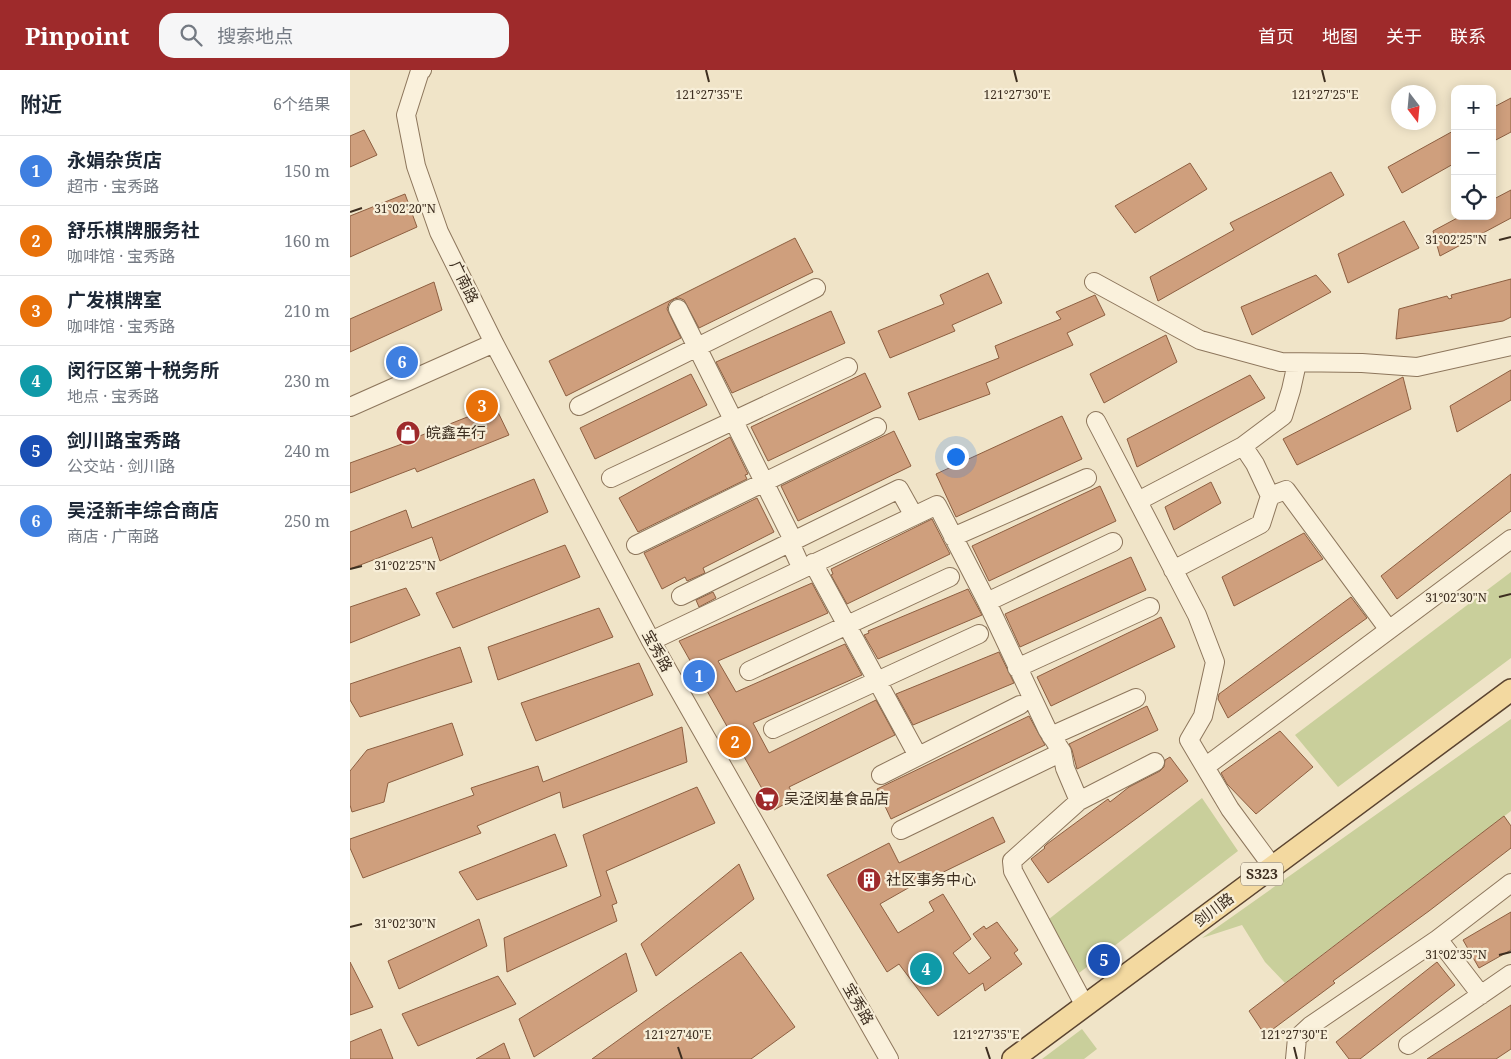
<!DOCTYPE html>
<html lang="zh">
<head>
<meta charset="utf-8">
<style>
  body { margin:0; font-family:"Noto Serif","Noto Sans SC",serif; background:#f6f6f7; color:#1f2937 }
  .controls { position:absolute; right:15px; top:15px; display:grid; overflow:hidden; border-radius:10px; box-shadow:0 2px 12px #0003 }
  .controls button { width:45px; height:45px; display:grid; place-items:center; padding:0; border:0; border-bottom:1px solid #e0e1e3; background:#fff; color:#1f2937; font:25px sans-serif }
  .compass { position:absolute; left:1041px; top:15px; width:45px; height:45px; border-radius:50%; background:#fff; box-shadow:0 2px 12px #0003; rotate:164deg }
  .you { position:absolute; left:605px; top:386px; width:18px; height:18px; margin:-12px; border:4px solid #fff; border-radius:50%; background:#1a73e8; box-shadow:0 0 0 8px #1a73e833 }
  .badge { display:grid; place-items:center; width:32px; height:32px; border-radius:50%; background:#9e2a2b; color:#fff; font-size:16px; font-weight:700 }
  .pin { position:absolute; translate:-50% -50%; border:2px solid #fff; box-shadow:0 1px 5px #0006 }
  .list { margin:0; padding:0; list-style:none }
  h2 { display:flex; justify-content:space-between; align-items:center; height:65px; margin:0; padding:0 20px; font-size:21px }
  h2 small { font-size:16px; font-weight:400; color:#747a83 }
  .list li { display:grid; grid-template-columns:32px 1fr auto; gap:15px; align-items:center; box-sizing:border-box; height:70px; padding:0 20px; border-top:1px solid #e0e1e3 }
  .list b { display:block; font-size:19px; white-space:nowrap }
  .list p { margin:0; font-size:16px; white-space:nowrap; color:#747a83 }
  .list em { font-size:16px; font-style:normal; color:#747a83 }
  .icon { flex:none; width:28px; height:28px; fill:none; stroke:currentColor; stroke-width:2; stroke-linecap:round; stroke-linejoin:round }
  .map { position:relative; flex:none; width:1161px; height:989px; overflow:hidden }
  header { display:flex; align-items:center; gap:30px; box-sizing:border-box; height:70px; padding:0 25px; background:#9e2a2b; color:#fff }
  header strong { font-size:24px }
  nav { display:flex; gap:28px; margin-inline-start:auto; font-size:18px }
  .search { width:350px; height:45px; background:#f6f6f7; display:flex; align-items:center; gap:12px; box-sizing:border-box; padding:0 18px; border-radius:15px; color:#747a83; font-size:19px }
  main { display:flex }
  aside { flex:1; background:#fff }
  .map>svg:first-child { display:block }
  .green { fill:#c9cf9b }
  .building { fill:#cf9f7d; stroke:#8d5f41 }
  .lines { fill:none; stroke-linecap:round; stroke-linejoin:round }
  .minor-casing { stroke:#8d765c; stroke-width:20 }
  .major-casing { stroke:#5b4430; stroke-width:24 }
  .minor { stroke:#faf1dc; stroke-width:18 }
  .major { stroke:#f3d9a0; stroke-width:21 }
  .ticks { fill:none; stroke:#3d2e20; stroke-width:2 }
  .labels { text-anchor:middle; stroke-width:4.5; stroke-linejoin:round; paint-order:stroke }
  .shield { fill:#f7eed8; stroke:#756857; stroke-width:1 }
  .shield-label { font-size:14px; font-weight:bold; fill:#3d2e20 }
  .street-label { font-size:15px; fill:#3d2e20; stroke:#f7eed8 }
  .poi-label { font-size:15px; fill:#3d2e20; stroke:#f7eed8; text-anchor:start }
  .ticks-label { font-size:12px; text-anchor:middle; fill:#3d2e20; stroke:#f7eed8; stroke-width:4.5; stroke-linejoin:round; paint-order:stroke }
</style>
</head>
<body>
<header>
<strong>Pinpoint</strong>
<div class="search"><svg class="icon" aria-label="search" viewBox="0 0 24 24"><circle cx="10" cy="10" r="6"/><path d="M15 15l6 6"/></svg>搜索地点</div>
<nav><a>首页</a><a>地图</a><a>关于</a><a>联系</a></nav>
</header>
<main>
<aside>
<h2>附近<small>6个结果</small></h2>
<ul class="list">
<li><span class="badge" style="background:#3f7fe0">1</span><div><b>永娟杂货店</b><p>超市 · 宝秀路</p></div><em>150 m</em></li>
<li><span class="badge" style="background:#e8710a">2</span><div><b>舒乐棋牌服务社</b><p>咖啡馆 · 宝秀路</p></div><em>160 m</em></li>
<li><span class="badge" style="background:#e8710a">3</span><div><b>广发棋牌室</b><p>咖啡馆 · 宝秀路</p></div><em>210 m</em></li>
<li><span class="badge" style="background:#0f9aa8">4</span><div><b>闵行区第十税务所</b><p>地点 · 宝秀路</p></div><em>230 m</em></li>
<li><span class="badge" style="background:#1a4fb4">5</span><div><b>剑川路宝秀路</b><p>公交站 · 剑川路</p></div><em>240 m</em></li>
<li><span class="badge" style="background:#3f7fe0">6</span><div><b>吴泾新丰综合商店</b><p>商店 · 广南路</p></div><em>250 m</em></li>
</ul>
</aside>
<div class="map">
<svg width="1161" height="989" viewBox="0 0 1161 989">
  <rect width="100%" height="100%" fill="#f0e4c8"/>
  <!-- green -->
  <path class="green" d="M1161,502V588L988,717L945,665Z
    M1161,649V741L935,913L915,892L892,855L852,868Z
    M852,728L888,781L729,903L699,849Z
    M732,959L747,979L734,989H692Z"/>
  <!-- building -->
  <path class="building" d="M1161,28V62L1142,72V38Z
    M14,60L27,85L0,97V66Z
    M1105,60V93L1052,123L1038,97Z
    M840,93L857,119L785,163L765,136Z
    M981,102L994,125L808,231L800,207L884,160L880,153Z
    M1161,120V148L1090,186L1083,161L1111,146H1142V130Z
    M55,124L67,157L0,187V146Z
    M1054,151L1069,178L998,213L988,184Z
    M445,168L463,202L349,258L334,230L329,228L324,229L319,233L317,239L331,268L216,326L199,291Z
    M638,203L652,233L602,255L605,261L540,288L528,261L594,234L590,225Z
    M966,205L981,222L902,265L891,237Z
    M1161,209V247L1153,251L1046,269L1049,239L1097,226L1099,229L1102,228L1101,225Z
    M84,212L92,240L0,282V249Z
    M745,225L755,245L717,263L723,275L636,313L640,324L569,350L558,323L649,288L645,276L711,249L706,242Z
    M481,241L495,273L382,323L366,292Z
    M816,265L827,292L754,333L740,304Z
    M1161,300V330L1107,362L1100,336Z
    M515,303L531,337L418,391L401,357Z
    M341,304L357,335L245,389L230,358Z
    M900,305L915,328L787,397L777,369Z
    M1053,307L1061,339L947,395L933,369Z
    M145,336L159,365L67,402L65,398L0,423V393L52,374V373Z
    M712,346L732,389L606,447L586,404Z
    M544,361L561,396L448,451L431,416Z
    M380,367L398,404L395,405L397,409L288,462L269,428Z
    M1161,404V441L1047,529L1031,506Z
    M184,409L198,442L90,491L82,467L0,499V462L56,440L62,458Z
    M861,412L871,433L824,460L815,437Z
    M750,416L766,451L639,511L622,476Z
    M407,428L424,462L353,498L355,503L337,511L335,507L312,519L294,483Z
    M582,449L600,484L497,534L481,505L483,504L481,499Z
    M954,463L973,489L884,536L872,507Z
    M215,475L230,507L103,558L86,523Z
    M781,487L796,520L670,577L655,544Z
    M462,513L478,543L368,591L386,622L495,574L512,605L403,653L419,683L526,630L545,665L439,717L445,728L424,740L329,571Z
    M56,518L70,545L0,573V537Z
    M618,519L632,545L528,589L514,565L519,563L518,561Z
    M363,522L366,528L349,537L346,530Z
    M1001,527L1017,548L878,648L868,629L869,624Z
    M249,538L263,567L148,610L138,577Z
    M811,547L825,577L701,636L687,607Z
    M110,577L122,612L10,647L0,630V614Z
    M649,582L664,613L563,655L546,624Z
    M289,593L303,625L186,671L171,633Z
    M797,636L808,660L727,699L722,680L719,674Z
    M679,646L695,675L541,749L527,719Z
    M102,653L113,685L38,713L34,732L2,742L0,735V701L17,680Z
    M332,657L337,692L213,738L210,722L127,756L131,763L13,808L0,778V769L124,725L121,718L188,696L193,712Z
    M930,661L963,697L906,744L877,714L871,703Z
    M820,687L838,711L698,813L681,789L695,778L694,777L697,774L758,729L760,732L779,717L810,701L814,697L815,690Z
    M347,717L365,753L256,801L267,833L262,835L267,851L157,902L154,868L251,826L233,765Z
    M1154,746L1161,756V778L1079,841L983,911L985,913L915,965L899,941Z
    M643,747L655,772L575,811L574,809L530,834L548,863L584,841L579,832L593,824L621,869L603,883L619,904L641,888L623,864L634,856L636,859L647,852L668,880L664,883L672,894L635,921L633,913L588,946L549,894L537,902L477,805L539,773L549,793Z
    M205,764L217,796L127,830L109,802Z
    M389,794L404,829L306,906L291,874Z
    M1161,842V880L1129,898L1113,870Z
    M129,849L137,876L49,919L38,891Z
    M391,882L445,957L401,989H242Z
    M276,883L287,921L184,987L169,949Z
    M0,892L23,937L0,945Z
    M1087,892L1105,915L1010,989H999L986,972Z
    M148,906L166,934L68,976L52,944Z
    M1161,935V979L1146,989H1077Z
    M31,959L43,989H0V972Z
    M154,973L160,989H126Z"/>
  <g class="lines">
    <defs>
      <path id="minor" d="M72,0L70,1L56,45L66,96L89,162L144,273L301,571L539,989
        M744,212L850,270L931,292L1012,293L1067,297L1161,276
        M328,239L440,464L442,477L452,499
        M229,336L466,218
        M0,337L144,273
        M746,351L847,545L865,592L853,646L839,670L880,739L922,796
        M261,408L498,297
        M920,426L936,420L1039,560
        M788,431L893,376
        M603,467L737,408
        M286,475L527,357
        M463,493L568,686
        M823,500L911,454L920,426L905,394L893,376L933,346L941,320L947,293
        M331,526L549,419L564,446
        M637,532L763,472
        M301,571L587,435L637,532L697,659L712,682L715,698L729,731L662,791L663,801L735,936
        M667,598L800,537
        M399,601L600,507
        M423,659L629,564
        M701,666L786,628
        M855,697L1161,469
        M531,705L670,635
        M729,731L805,692
        M551,760L712,682
        M1088,869L1131,925
        M1058,975L1161,904
        M945,989L947,968L960,956L1088,869L1161,813"/>
      <path id="major" d="M663,989L1161,620"/>
    </defs>
    <!-- minor casing -->
    <use href="#minor" class="minor-casing"/>
    <!-- major casing -->
    <use href="#major" class="major-casing"/>
    <!-- minor -->
    <use href="#minor" class="minor"/>
    <!-- major -->
    <use href="#major" class="major"/>
  </g>
  <!-- ticks -->
  <path class="ticks" d="M356,0L359,12M664,0L667,12M972,0L975,12M0,142L12,138M1149,170L1161,167M0,499L12,496M1149,527L1161,524M0,857L12,854M1149,885L1161,882M328,977L332,989M636,977L640,989M944,977L947,989"/>
  <!-- icons -->
  <defs>
    <symbol id="shop-disc" viewBox="-11 -11 22 22"><circle r="9.5" fill="#9e2a2b" stroke="#f7eed8"/><path d="M-5-2.5h2.3a2.7 3.5 0 0 1 5.4 0H5L5.5 6h-11ZM-1.5-2.5h3a1.5 2.3 0 0 0-3 0Z" fill="#fff"/></symbol>
    <symbol id="supermarket-disc" viewBox="-11 -11 22 22"><circle r="9.5" fill="#9e2a2b" stroke="#f7eed8"/><path d="M-6-5.5h2.5l.6 2H6L4.5 2H-2.5L-4.4-4H-6ZM-1.5 3.2a1.3 1.3 0 1 0 .1 0ZM3 3.2a1.3 1.3 0 1 0 .1 0Z" fill="#fff"/></symbol>
    <symbol id="building-disc" viewBox="-11 -11 22 22"><circle r="9.5" fill="#9e2a2b" stroke="#f7eed8"/><path d="M-4-6H4V6H1V3H-1V6H-4ZM-2.5-4.3h1.7v1.8h-1.7ZM.8-4.3h1.7v1.8H.8ZM-2.5-1h1.7V.8h-1.7ZM.8-1h1.7V.8H.8Z" fill="#fff"/></symbol>
  </defs>
  <g fill-rule="evenodd">
    <use href="#shop-disc" x="44" y="349" width="28" height="28"/>
    <use href="#supermarket-disc" x="403" y="715" width="28" height="28"/>
    <use href="#building-disc" x="505" y="796" width="28" height="28"/>
  </g>
  <g class="labels">
    <!-- shield labels -->
    <rect class="shield" x="891" y="792.5" width="42" height="23" rx="4"/>
    <g class="shield-label">
      <text x="912" y="809">S323</text>
    </g>
    <!-- street labels -->
    <g class="street-label">
      <text transform="translate(114 212) rotate(64)" y="5">广南路</text>
      <text transform="translate(307 581) rotate(61)" y="5">宝秀路</text>
      <text transform="translate(864 840) rotate(-37)" y="5">剑川路</text>
      <text transform="translate(508 934) rotate(60)" y="5">宝秀路</text>
    </g>
    <!-- poi labels -->
    <g class="poi-label">
      <text x="76" y="368">皖鑫车行</text>
      <text x="434" y="734">吴泾闵基食品店</text>
      <text x="536" y="815">社区事务中心</text>
    </g>
  </g>
  <g class="ticks-label">
    <text x="359" y="29">121°27'35"E</text>
    <text x="667" y="29">121°27'30"E</text>
    <text x="975" y="29">121°27'25"E</text>
    <text x="55" y="143">31°02'20"N</text>
    <text x="1106" y="174">31°02'25"N</text>
    <text x="55" y="500">31°02'25"N</text>
    <text x="1106" y="532">31°02'30"N</text>
    <text x="55" y="858">31°02'30"N</text>
    <text x="1106" y="889">31°02'35"N</text>
    <text x="328" y="969">121°27'40"E</text>
    <text x="636" y="969">121°27'35"E</text>
    <text x="944" y="969">121°27'30"E</text>
  </g>
</svg>
<div class="controls">
<button>+</button>
<button>−</button>
<button><svg class="icon" aria-label="locate" viewBox="0 0 24 24"><circle cx="12" cy="12" r="6"/><path d="M12 2v4M12 18v4M2 12h4M18 12h4"/></svg></button>
</div>
<svg class="compass" viewBox="-18 -18 36 36"><path d="M0-13l5 13h-10z" fill="#e53935"/><path d="M0 13l5-13h-10z" fill="#747a83"/></svg>
<div class="you"></div>
<div class="pin badge" style="left:349px;top:606px;background:#3f7fe0">1</div>
<div class="pin badge" style="left:385px;top:672px;background:#e8710a">2</div>
<div class="pin badge" style="left:132px;top:336px;background:#e8710a">3</div>
<div class="pin badge" style="left:576px;top:899px;background:#0f9aa8">4</div>
<div class="pin badge" style="left:754px;top:890px;background:#1a4fb4">5</div>
<div class="pin badge" style="left:52px;top:292px;background:#3f7fe0">6</div>
</div>
</main>
</body>
</html>
